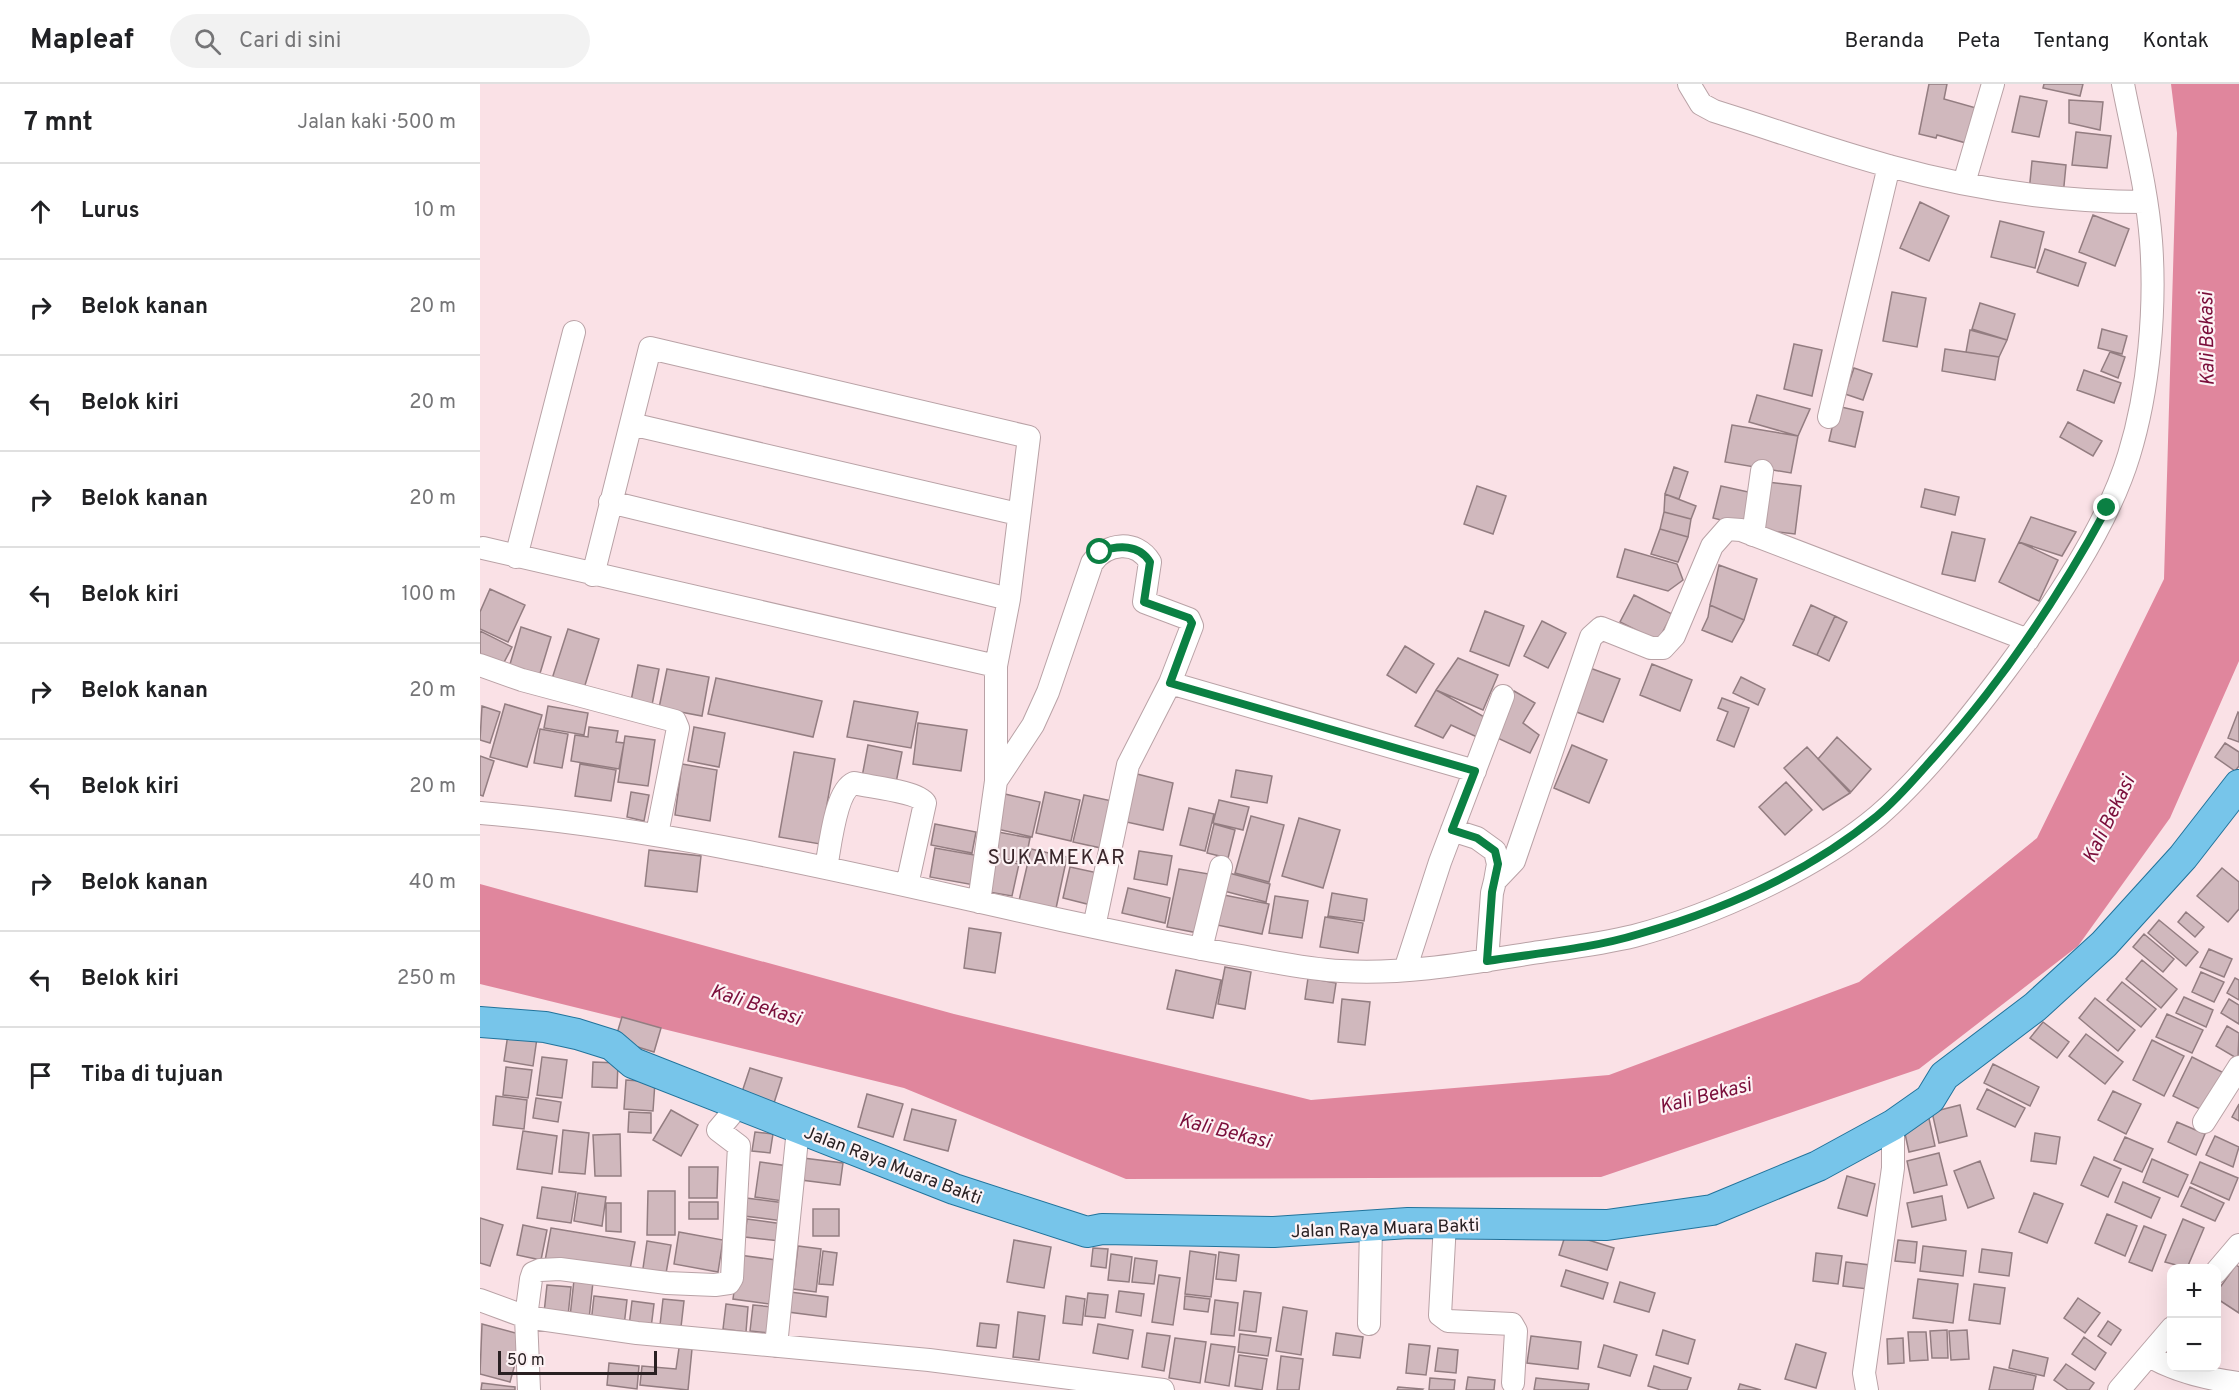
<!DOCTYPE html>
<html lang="id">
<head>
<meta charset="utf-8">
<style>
  body { margin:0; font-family:Overpass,sans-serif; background:#f2f2f2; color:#202124 }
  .controls { position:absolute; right:18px; bottom:18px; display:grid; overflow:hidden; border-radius:12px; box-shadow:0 6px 24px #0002 }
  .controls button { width:54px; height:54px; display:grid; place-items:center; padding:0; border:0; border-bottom:2px solid #e0e0e0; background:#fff; color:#202124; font:30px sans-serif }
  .scale { position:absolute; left:18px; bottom:15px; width:159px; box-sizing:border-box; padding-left:6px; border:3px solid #292022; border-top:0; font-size:16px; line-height:21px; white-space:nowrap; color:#292022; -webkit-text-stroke:4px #fdf3f5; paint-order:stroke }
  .stop { position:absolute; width:18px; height:18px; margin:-14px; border:4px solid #0b8043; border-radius:50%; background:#fff }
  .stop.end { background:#0b8043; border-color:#fff; box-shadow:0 2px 6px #0008 }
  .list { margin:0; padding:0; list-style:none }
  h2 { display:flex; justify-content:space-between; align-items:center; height:78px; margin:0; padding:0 24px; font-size:26px }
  h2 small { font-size:20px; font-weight:400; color:#757577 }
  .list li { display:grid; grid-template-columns:39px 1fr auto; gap:18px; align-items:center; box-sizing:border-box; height:96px; padding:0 24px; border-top:2px solid #e0e0e0 }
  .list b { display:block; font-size:22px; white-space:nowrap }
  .list em { font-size:20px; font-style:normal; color:#757577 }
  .icon { flex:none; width:33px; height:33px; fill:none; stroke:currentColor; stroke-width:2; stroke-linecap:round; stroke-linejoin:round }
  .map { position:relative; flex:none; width:1759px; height:1306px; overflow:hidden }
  header { display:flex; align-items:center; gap:36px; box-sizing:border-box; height:84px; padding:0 30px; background:#fff; border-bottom:2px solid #e0e0e0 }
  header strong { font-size:28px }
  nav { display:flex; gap:33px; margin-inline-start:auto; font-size:21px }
  .search { width:420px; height:54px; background:#f2f2f2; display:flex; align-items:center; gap:15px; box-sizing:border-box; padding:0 21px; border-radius:33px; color:#757577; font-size:22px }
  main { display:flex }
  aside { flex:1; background:#fff }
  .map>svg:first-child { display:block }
  .water { fill:#e0869d }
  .building { fill:#d0b8bd; stroke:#937d81; stroke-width:1.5 }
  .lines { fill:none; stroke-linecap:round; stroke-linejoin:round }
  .minor-casing { stroke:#b9a2a6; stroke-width:24 }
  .major-casing { stroke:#21739b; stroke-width:32 }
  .minor { stroke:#fff; stroke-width:22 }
  .major { stroke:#77c5ea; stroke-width:30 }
  .route { stroke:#0b8043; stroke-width:8 }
  .labels { text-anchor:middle; stroke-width:4.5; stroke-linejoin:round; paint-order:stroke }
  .street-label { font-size:18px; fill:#292022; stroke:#fdf3f5 }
  .water-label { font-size:20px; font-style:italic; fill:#7a0d3a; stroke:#fdf3f5 }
  .quarter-label { font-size:21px; letter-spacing:1.5px; fill:#3a282c; stroke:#fdf3f5 }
</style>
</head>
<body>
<header>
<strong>Mapleaf</strong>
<div class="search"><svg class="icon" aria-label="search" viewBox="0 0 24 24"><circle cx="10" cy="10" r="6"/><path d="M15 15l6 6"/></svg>Cari di sini</div>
<nav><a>Beranda</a><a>Peta</a><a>Tentang</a><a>Kontak</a></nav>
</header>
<main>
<aside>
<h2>7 mnt<small>Jalan kaki · 500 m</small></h2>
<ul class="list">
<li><svg class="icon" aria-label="ahead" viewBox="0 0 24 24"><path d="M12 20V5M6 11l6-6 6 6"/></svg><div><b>Lurus</b></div><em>10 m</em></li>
<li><svg class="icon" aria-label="right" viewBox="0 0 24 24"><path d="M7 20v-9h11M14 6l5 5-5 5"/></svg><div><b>Belok kanan</b></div><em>20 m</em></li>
<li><svg class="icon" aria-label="left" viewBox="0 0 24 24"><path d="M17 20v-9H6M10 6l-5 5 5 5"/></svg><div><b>Belok kiri</b></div><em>20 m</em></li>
<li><svg class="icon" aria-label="right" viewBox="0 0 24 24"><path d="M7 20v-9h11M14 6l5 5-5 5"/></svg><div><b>Belok kanan</b></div><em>20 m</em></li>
<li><svg class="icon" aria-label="left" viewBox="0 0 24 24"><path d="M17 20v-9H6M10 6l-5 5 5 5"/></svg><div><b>Belok kiri</b></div><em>100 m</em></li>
<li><svg class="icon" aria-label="right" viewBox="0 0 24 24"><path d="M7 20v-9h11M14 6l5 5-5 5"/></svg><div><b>Belok kanan</b></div><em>20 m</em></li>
<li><svg class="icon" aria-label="left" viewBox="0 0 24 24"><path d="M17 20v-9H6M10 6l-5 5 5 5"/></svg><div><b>Belok kiri</b></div><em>20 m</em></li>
<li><svg class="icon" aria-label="right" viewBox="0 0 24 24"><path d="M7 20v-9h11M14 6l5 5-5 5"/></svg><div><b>Belok kanan</b></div><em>40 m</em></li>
<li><svg class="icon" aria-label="left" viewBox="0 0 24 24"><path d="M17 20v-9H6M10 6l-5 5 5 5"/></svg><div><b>Belok kiri</b></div><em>250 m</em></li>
<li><svg class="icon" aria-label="arrive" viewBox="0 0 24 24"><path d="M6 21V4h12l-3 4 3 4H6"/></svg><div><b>Tiba di tujuan</b></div></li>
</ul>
</aside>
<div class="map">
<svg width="1759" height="1306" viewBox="0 0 1759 1306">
  <rect width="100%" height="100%" fill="#fae1e6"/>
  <!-- water -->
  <path class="water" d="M1691,0H1759V577L1690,734L1598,862L1439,985L1121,1093L646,1095L424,1004L0,900V800L474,930L831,1016L1129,991L1379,898L1557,754L1684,495L1697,49Z"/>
  <!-- building -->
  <path class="building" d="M1449,0H1467L1464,15L1496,24L1486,59L1457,51L1456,54L1439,50Z
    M1564,0H1603L1600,12L1563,4Z
    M1540,12L1567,17L1559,53L1532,48Z
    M1589,16L1623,18L1620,46L1589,39Z
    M1596,48L1631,52L1627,84L1592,81Z
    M1552,77L1586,81L1583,112L1549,108Z
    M1440,118L1469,132L1449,177L1420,164Z
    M1613,131L1649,145L1635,182L1599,168Z
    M1520,137L1564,148L1555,184L1511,173Z
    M1565,165L1606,179L1598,202L1557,188Z
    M1412,208L1446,214L1437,263L1403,257Z
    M1500,219L1535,230L1527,256L1492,245Z
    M1622,245L1647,252L1642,270L1618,264Z
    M1490,246L1527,256L1519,273L1486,268Z
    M1314,260L1342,266L1332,312L1304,305Z
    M1465,265L1519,273L1515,296L1462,287Z
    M1630,268L1645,273L1638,294L1621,287Z
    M1374,284L1392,290L1383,316L1365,310Z
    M1604,286L1641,299L1634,319L1597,306Z
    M1277,311L1330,325L1318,352L1269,338Z
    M1357,322L1383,328L1375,363L1349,357Z
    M1588,338L1622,357L1613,372L1580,353Z
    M1252,341L1318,352L1311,389L1245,378Z
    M1194,383L1208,388L1199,415L1185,410Z
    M1287,398L1321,402L1315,450L1281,446Z
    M997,402L1026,412L1013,450L984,440Z
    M1241,402L1273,409L1265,442L1233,434Z
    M1445,405L1479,413L1475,431L1441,423Z
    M1185,410L1216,422L1211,435L1184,428Z
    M1184,428L1211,435L1208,453L1180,445Z
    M1551,433L1596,448L1582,472L1539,458Z
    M1180,445L1208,453L1198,478L1171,470Z
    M1472,448L1505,455L1495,497L1462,490Z
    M1539,458L1578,476L1559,517L1519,498Z
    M1145,465L1197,480L1203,496L1188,507L1137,493Z
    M1239,481L1277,495L1264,536L1230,521Z
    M10,505L45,521L28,558L0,545V528Z
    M1154,511L1192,530L1178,557L1140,538Z
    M1230,521L1264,536L1252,558L1222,546L1228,533Z
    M1331,521L1355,532L1337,571L1313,561Z
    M1005,527L1044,542L1029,582L990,567Z
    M1355,532L1367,538L1349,577L1337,571Z
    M1062,537L1086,549L1068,584L1044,572Z
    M41,543L71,553L58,596L28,587Z
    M88,545L119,555L102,611L70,601Z
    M0,547L32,563L20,586L0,576Z
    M925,562L954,580L936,609L907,591Z
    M978,574L1018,591L1003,626L956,606Z
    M1172,580L1212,596L1200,627L1160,611Z
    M158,581L179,585L172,621L151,617Z
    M1110,584L1140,595L1123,638L1094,627Z
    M187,585L229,593L222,632L179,624Z
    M1261,593L1285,605L1278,621L1253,609Z
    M236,594L342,617L333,653L228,630Z
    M956,606L1008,635L997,653L971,641L963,654L935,642Z
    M1034,607L1055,619L1043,639L1059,651L1050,669L1013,652Z
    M1242,614L1269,624L1254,663L1237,656L1248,628L1238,624Z
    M374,617L438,628L431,664L367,653Z
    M25,620L62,631L47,683L10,673Z
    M2,622L20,628L10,659L0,656Z
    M68,622L108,629L104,651L64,644Z
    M1758,628L1759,629V658L1748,654Z
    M438,639L487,646L481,687L433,680Z
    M109,643L138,647L136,658L144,659L139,685L91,677L95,651L108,653Z
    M214,643L245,649L239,683L208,677Z
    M60,645L88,650L82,684L54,679Z
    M145,652L175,656L168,702L138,698Z
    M1357,653L1391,685L1371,708L1338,675Z
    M1745,659L1759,668V682L1755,687L1735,673Z
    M388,661L422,668L416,699L382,693Z
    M1092,661L1127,676L1109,719L1074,704Z
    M1327,663L1370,709L1343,726L1304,684Z
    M314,668L355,675L340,760L299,753Z
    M0,672L14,677L3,712L0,711Z
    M100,680L136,686L131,717L95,712Z
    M202,680L237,686L230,737L195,731Z
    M756,686L792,692L787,719L751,713Z
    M653,689L693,699L683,746L642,737Z
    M1306,698L1332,726L1305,751L1279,723Z
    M151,708L169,711L164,737L147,733Z
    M565,708L600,716L591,757L556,749Z
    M525,710L560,718L552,753L517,745Z
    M604,711L632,717L621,764L593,758Z
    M739,716L769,723L763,746L733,739Z
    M709,724L734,730L725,767L700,761Z
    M771,732L804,741L789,798L755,789Z
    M819,734L860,746L843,804L802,792Z
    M455,740L496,748L492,769L451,761Z
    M734,740L755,746L748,774L727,769Z
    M518,748L550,754L545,779L513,773Z
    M455,764L500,772L494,801L450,793Z
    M551,765L587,773L575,829L538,821Z
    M169,766L221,772L217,808L165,802Z
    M659,767L692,772L687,801L654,795Z
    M509,774L539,780L532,812L503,807Z
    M590,783L618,789L611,821L583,814Z
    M1742,784L1759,798V825L1748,838L1717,812Z
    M699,785L729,790L718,849L687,843Z
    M749,789L790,800L786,818L744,807Z
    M648,804L690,814L685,839L642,829Z
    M852,809L887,815L884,837L848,832Z
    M744,811L789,820L782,850L737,841Z
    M795,812L828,817L822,854L789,849Z
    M1706,828L1724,843L1715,853L1698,838Z
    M845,833L883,839L878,869L840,863Z
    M1679,836L1718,868L1706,882L1668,849Z
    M489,844L521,849L515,889L484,884Z
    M1664,850L1694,875L1683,888L1653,863Z
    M1729,865L1752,875L1744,893L1720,883Z
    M1662,876L1697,905L1681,924L1646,895Z
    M745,883L771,888L765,925L738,920Z
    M696,886L741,896L733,934L687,925Z
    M1721,888L1744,898L1734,918L1712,908Z
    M828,894L856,899L853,919L825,915Z
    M1755,894L1759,896V916L1747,909Z
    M1642,898L1676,925L1661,943L1627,916Z
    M1704,913L1733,926L1726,943L1696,929Z
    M1615,914L1655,946L1638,967L1599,934Z
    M862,915L890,918L885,961L858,958Z
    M1749,915L1759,921V940L1741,929Z
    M1687,930L1723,946L1712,969L1676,953Z
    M142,933L181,944L174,968L135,956Z
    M1563,938L1589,958L1577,974L1550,954Z
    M1747,942L1759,949L1758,975L1736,962Z
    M28,950L57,954L53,982L24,977Z
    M1606,950L1643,978L1625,1000L1589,972Z
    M1672,956L1704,972L1684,1012L1653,996Z
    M62,973L87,976L82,1014L57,1011Z
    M1712,973L1746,990L1726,1028L1693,1012Z
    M113,978L138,979L137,1004L112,1003Z
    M1513,980L1559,1003L1550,1022L1504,999Z
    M26,983L52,986L48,1014L23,1011Z
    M270,984L302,994L294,1019L262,1008Z
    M146,996L175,998L173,1027L144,1025Z
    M1507,1005L1545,1024L1535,1043L1497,1025Z
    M1633,1007L1661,1020L1646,1050L1618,1036Z
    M387,1010L423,1020L413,1053L378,1043Z
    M16,1012L47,1016L44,1045L13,1041Z
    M56,1014L81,1018L78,1038L53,1034Z
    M1759,1020V1037L1752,1033Z
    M1480,1021L1487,1052L1459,1059L1452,1028Z
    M432,1025L476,1036L468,1067L424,1056Z
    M191,1026L218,1041L201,1072L173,1056Z
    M149,1028L171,1029V1049L148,1048Z
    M1448,1030L1455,1062L1429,1068L1422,1036Z
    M1697,1038L1725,1050L1716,1071L1688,1058Z
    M83,1046L109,1049L105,1090L79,1088Z
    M43,1047L77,1052L72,1090L37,1085Z
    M275,1048L293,1050L290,1069L272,1067Z
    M1555,1049L1580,1053L1576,1080L1551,1077Z
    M140,1050L141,1092H115L113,1051Z
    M1735,1052L1759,1063L1753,1083L1726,1071Z
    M1645,1053L1673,1065L1662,1088L1634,1076Z
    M1459,1069L1467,1101L1434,1109L1427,1077Z
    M1614,1073L1641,1085L1628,1113L1601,1101Z
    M323,1074L363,1079L360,1101L321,1096Z
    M1672,1075L1708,1091L1698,1113L1663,1098Z
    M1500,1077L1514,1114L1488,1124L1474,1087Z
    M280,1078L308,1082L303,1117L275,1113Z
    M1720,1078L1758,1094L1749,1116L1711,1099Z
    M209,1083H238L237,1114H209Z
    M1367,1092L1395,1100L1387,1132L1358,1124Z
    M1643,1098L1680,1114L1671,1134L1635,1118Z
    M62,1103L96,1108L91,1139L57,1134Z
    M1710,1103L1744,1119L1735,1137L1701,1122Z
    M168,1107H195V1151H167Z
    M98,1109L126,1113L122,1142L94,1137Z
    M1554,1109L1583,1120L1567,1159L1539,1148Z
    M1462,1112L1466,1136L1432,1143L1427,1119Z
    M266,1114L305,1119L303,1137L264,1132Z
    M209,1118H238V1135H209Z
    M126,1119H141V1148L126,1147Z
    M333,1125H359V1152H333Z
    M1627,1130L1657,1142L1645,1172L1615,1159Z
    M0,1134L23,1141L10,1182L0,1179Z
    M267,1135L303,1140L300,1157L265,1153Z
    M1703,1135L1724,1144L1707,1184L1685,1178Z
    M43,1141L67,1146L61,1176L37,1171Z
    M1664,1142L1686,1151L1672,1187L1649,1178Z
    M71,1144L155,1158L149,1191L65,1177Z
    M199,1148L243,1156L238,1188L194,1180Z
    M1086,1149L1134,1164L1127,1186L1079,1171Z
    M534,1156L571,1163L564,1204L527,1198Z
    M1418,1156L1437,1158L1435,1179L1415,1177Z
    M167,1157L191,1161L185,1195L162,1191Z
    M318,1162L341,1165L336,1208L313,1205Z
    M1443,1162L1486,1167L1483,1192L1440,1187Z
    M613,1164L628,1165L626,1184L611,1182Z
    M1502,1165L1532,1169L1529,1192L1499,1188Z
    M343,1167L357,1169L353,1201L339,1200Z
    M710,1167L736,1171L731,1213L705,1210Z
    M739,1168L759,1171L756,1197L736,1195Z
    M1336,1169L1362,1172L1358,1200L1333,1197Z
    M631,1170L652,1173L649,1198L628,1196Z
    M259,1171L296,1176L289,1220L253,1215Z
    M655,1174L677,1177L674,1200L652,1198Z
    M1366,1178L1390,1181L1388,1205L1363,1202Z
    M1756,1181L1759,1183V1229L1736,1214V1209Z
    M1086,1186L1128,1199L1123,1215L1081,1202Z
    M679,1191L700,1194L693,1241L672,1238Z
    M1438,1195L1478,1200L1473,1239L1433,1234Z
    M94,1196L113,1198L109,1235L90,1233Z
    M1140,1198L1175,1209L1169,1228L1134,1218Z
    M1494,1200L1525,1204L1520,1240L1489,1236Z
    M67,1201L91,1203L88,1232L64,1229Z
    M639,1207L664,1210L661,1232L636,1228Z
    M764,1207L781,1209L776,1248L759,1246Z
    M310,1208L348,1213L346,1233L308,1228Z
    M608,1209L628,1211L625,1234L605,1232Z
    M114,1212L147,1216L144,1242L111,1239Z
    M586,1212L605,1215L602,1241L583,1239Z
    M705,1212L730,1215L728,1228L704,1225Z
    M1598,1214L1620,1229L1605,1249L1584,1234Z
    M183,1215L204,1217L201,1243L180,1241Z
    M735,1216L758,1219L754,1252L731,1250Z
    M152,1217L174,1220L171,1244L149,1242Z
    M246,1220L268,1223L266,1248L243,1245Z
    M273,1221L293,1223L290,1249L270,1247Z
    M803,1223L827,1227L821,1271L796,1267Z
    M538,1228L565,1232L559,1276L533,1273Z
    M1628,1237L1641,1246L1631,1261L1618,1252Z
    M500,1239L519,1241L516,1264L497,1262Z
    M2,1240L43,1251L30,1298L0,1290Z
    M618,1240L653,1246L648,1275L613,1269Z
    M1183,1246L1215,1256L1208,1280L1176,1271Z
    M1467,1246L1468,1274H1452L1450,1247Z
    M1487,1246L1489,1275L1471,1276L1469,1247Z
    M1428,1248H1446L1448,1276L1430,1277Z
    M667,1249L690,1252L684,1287L662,1283Z
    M856,1249L883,1253L880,1274L853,1271Z
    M760,1250L791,1254L788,1272L758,1268Z
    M1051,1252L1101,1258L1098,1285L1047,1279Z
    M1604,1253L1626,1269L1615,1286L1592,1270Z
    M695,1254L726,1258L720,1299L689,1294Z
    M1423,1254L1424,1279L1408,1280L1407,1255Z
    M731,1260L755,1263L749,1302L725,1298Z
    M929,1260L950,1262L946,1291L926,1289Z
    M1316,1260L1346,1269L1336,1304L1305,1295Z
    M1124,1261L1157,1271L1150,1292L1118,1283Z
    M199,1264L212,1265L208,1306L160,1301L162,1282L196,1285Z
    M958,1264L978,1266L976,1289L955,1287Z
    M1533,1266L1568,1274L1564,1292L1529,1284Z
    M759,1271L787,1275L782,1306L755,1302Z
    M801,1272L823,1275L819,1306H797Z
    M129,1279L159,1282L157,1305L127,1301Z
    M1586,1280L1614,1299L1609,1306H1588L1574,1296Z
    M1174,1282L1211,1294L1207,1306H1181L1168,1302Z
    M1514,1283L1556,1292L1553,1306H1509Z
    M988,1293L1015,1296L1014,1306H986Z
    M950,1294L975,1296L974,1306H949Z
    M1056,1294L1109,1300L1108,1306H1054Z
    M2,1299L35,1303V1306H1Z
    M1260,1300L1281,1306H1258Z
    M918,1303L943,1305L942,1306H917Z"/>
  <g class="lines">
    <defs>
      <path id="minor" d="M1209,0L1221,20L1234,27C1292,45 1350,66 1409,82C1492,105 1580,118 1666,118
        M1484,99L1513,0
        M1349,333L1409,82
        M151,340L538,430
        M130,418L529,515
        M1273,451L1282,387
        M3,464L516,582
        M36,473L94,248
        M113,491L170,264L549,353L529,515L516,582V697
        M0,581L42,596L195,637L198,644L177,750
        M690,599L995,687
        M0,729C197,745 389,794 581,836C637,848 693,860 749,870C786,876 823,885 861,887C925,891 990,879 1053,869C1087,864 1121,860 1154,852C1233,831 1335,785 1398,732C1443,693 1489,635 1525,587C1571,525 1627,444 1649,371C1669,306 1676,224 1671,157C1667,104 1653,52 1643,0
        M972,746L997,754L1015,767L1018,780L1015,797
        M346,784C350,764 355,707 374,699C390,703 437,707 445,719L427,801
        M499,818L516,697L553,641L568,608L612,479C626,459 656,455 670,478L664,518L709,535L712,542L690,599L648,681L614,843
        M721,865L741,783
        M1007,877L1012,809L1015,797L1034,777L1111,553L1121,544L1171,564H1183L1194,552L1232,462L1247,445L1261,446L1548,556
        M925,886L960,778L1023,612
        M1724,1038L1759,983
        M965,1139L960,1231L968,1237L1032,1240L1036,1247L1033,1299
        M1736,1188L1759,1161
        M0,1216L46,1233L157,1249L449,1276L683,1306
        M889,1240L891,1142
        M296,1262L318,1045
        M1669,1272C1697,1288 1727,1295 1759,1299
        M49,1306L46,1233L51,1195L53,1189L60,1186L80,1185L187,1199L235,1201L249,1199L252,1194L259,1062L238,1046L259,1021
        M1387,1306L1384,1289L1413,1084V1041
        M1639,1306L1692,1244"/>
      <path id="major" d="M0,938L65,943L97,950L132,961L153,979L474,1105L607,1148L622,1145L794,1148L928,1139L1127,1141L1232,1126L1338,1082L1413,1041L1450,1015L1464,992L1555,923L1624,860L1703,773L1759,701"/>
    </defs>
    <!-- minor casing -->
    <use href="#minor" class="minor-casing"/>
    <!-- major casing -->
    <use href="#major" class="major-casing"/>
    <!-- minor -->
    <use href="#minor" class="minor"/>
    <!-- major -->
    <use href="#major" class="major"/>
  </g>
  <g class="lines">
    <!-- route -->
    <path class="route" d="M620,468C638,461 659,460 670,478L664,518L709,534L712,539L690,599L995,687L972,746L997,754L1015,767L1018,780L1012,808L1007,877C1057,869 1110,865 1159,850C1243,826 1329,788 1397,732C1418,715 1436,693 1454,673C1523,597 1578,514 1627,424"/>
  </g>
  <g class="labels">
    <!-- street labels -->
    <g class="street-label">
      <text transform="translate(413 1081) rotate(21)" y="6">Jalan Raya Muara Bakti</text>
      <text transform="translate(905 1144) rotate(-2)" y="6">Jalan Raya Muara Bakti</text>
    </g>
    <!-- water labels -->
    <g class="water-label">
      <text transform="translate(1726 255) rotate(-91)" y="7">Kali Bekasi</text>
      <text transform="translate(1628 735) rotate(-64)" y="7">Kali Bekasi</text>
      <text transform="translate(276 920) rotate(18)" y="7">Kali Bekasi</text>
      <text transform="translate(1225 1011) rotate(-14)" y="7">Kali Bekasi</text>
      <text transform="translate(745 1046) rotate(14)" y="7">Kali Bekasi</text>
    </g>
    <!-- quarter labels -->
    <g class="quarter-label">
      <text x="577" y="780">SUKAMEKAR</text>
    </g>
  </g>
</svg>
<div class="controls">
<button>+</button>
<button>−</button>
</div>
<div class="scale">50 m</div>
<div class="stop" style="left:620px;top:468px"></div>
<div class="stop end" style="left:1627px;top:424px"></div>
</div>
</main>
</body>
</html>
